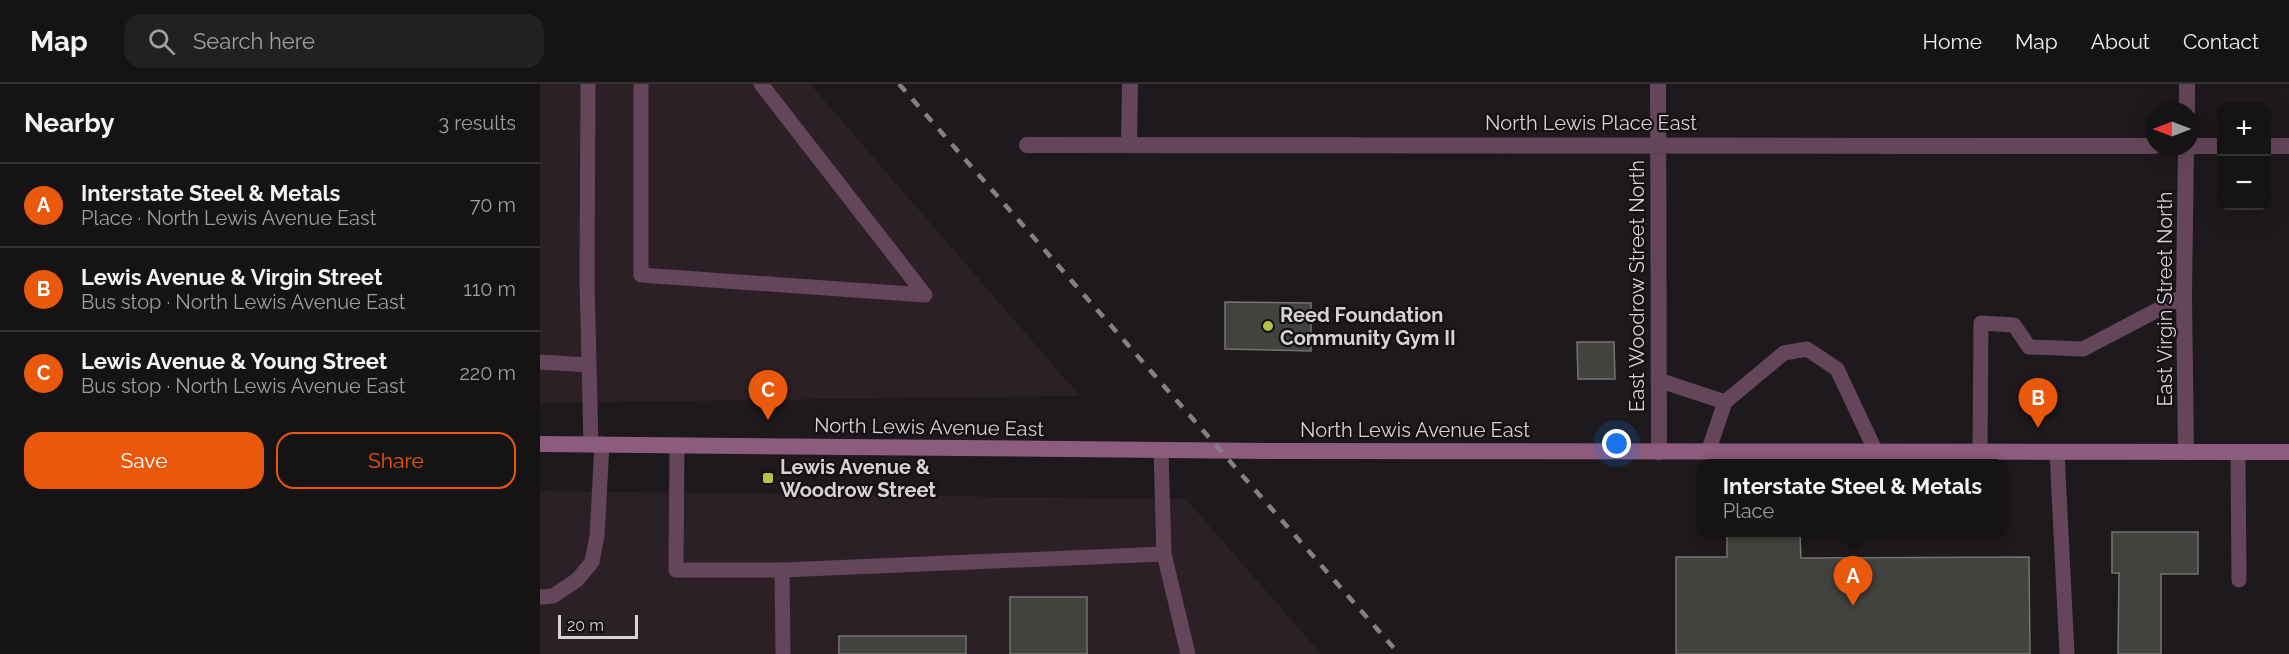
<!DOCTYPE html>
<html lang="en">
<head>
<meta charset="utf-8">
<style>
  body { margin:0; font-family:Raleway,sans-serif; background:#232022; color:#f1f3f6 }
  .controls { position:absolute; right:18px; top:18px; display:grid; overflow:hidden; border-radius:12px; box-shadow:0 6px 24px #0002 }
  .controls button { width:54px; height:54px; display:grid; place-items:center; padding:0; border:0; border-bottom:2px solid #353234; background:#161315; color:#f1f3f6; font:30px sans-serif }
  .compass { position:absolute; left:1605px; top:18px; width:54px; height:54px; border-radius:50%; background:#161315; box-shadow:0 6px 24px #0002; rotate:270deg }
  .scale { position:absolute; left:18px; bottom:15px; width:80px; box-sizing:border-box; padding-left:6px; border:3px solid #d6d3d5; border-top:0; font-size:16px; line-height:21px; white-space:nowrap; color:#d6d3d5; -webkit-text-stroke:4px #141013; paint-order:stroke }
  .you { position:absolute; left:1077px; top:360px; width:21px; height:21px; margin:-15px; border:4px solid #fff; border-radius:50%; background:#1a73e8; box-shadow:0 0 0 9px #1a73e833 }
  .badge { display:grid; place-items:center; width:39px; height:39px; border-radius:50%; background:#ea580c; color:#fff; font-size:20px; font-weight:700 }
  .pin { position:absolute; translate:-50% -50px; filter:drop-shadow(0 2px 3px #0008) }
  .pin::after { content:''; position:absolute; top:32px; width:21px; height:18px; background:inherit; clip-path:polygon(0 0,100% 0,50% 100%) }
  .popup { position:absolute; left:1158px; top:375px; width:309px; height:78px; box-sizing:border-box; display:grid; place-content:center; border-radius:12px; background:#161315; filter:drop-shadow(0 2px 4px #0005); font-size:20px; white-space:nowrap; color:#9e9ea0 }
  .popup b { font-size:22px; color:#f1f3f6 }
  .popup::after { content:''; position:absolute; left:50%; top:100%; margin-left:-12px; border:12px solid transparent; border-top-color:#161315 }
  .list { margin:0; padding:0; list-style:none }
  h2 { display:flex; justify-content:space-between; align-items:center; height:78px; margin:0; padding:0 24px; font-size:26px }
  h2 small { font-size:20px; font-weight:400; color:#9e9ea0 }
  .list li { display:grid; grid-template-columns:39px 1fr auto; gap:18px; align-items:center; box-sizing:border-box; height:84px; padding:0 24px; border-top:2px solid #353234 }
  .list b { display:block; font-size:22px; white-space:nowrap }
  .list p { margin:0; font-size:20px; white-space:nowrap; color:#9e9ea0 }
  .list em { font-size:20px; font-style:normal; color:#9e9ea0 }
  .actions { display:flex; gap:12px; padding:18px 24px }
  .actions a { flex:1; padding:14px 0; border:2px solid #ea580c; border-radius:18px; text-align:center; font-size:21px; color:#ea580c }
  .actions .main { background:#ea580c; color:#fff }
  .icon { flex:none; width:33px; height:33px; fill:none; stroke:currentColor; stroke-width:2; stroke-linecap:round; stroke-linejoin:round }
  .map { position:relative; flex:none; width:1749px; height:570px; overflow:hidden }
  header { display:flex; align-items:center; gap:36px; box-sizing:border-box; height:84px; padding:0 30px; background:#161315; border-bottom:2px solid #353234 }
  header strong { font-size:28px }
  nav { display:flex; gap:33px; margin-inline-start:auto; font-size:21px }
  .search { width:420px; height:54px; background:#232022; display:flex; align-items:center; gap:15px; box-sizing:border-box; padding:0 21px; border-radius:18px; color:#9e9ea0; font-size:22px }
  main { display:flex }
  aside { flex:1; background:#161315 }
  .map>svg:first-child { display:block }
  .built { fill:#2a2026 }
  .building { fill:#42433f; stroke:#74746f; stroke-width:1.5 }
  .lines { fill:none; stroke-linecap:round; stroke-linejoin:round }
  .service { stroke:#644559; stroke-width:15 }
  .minor { stroke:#644559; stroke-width:16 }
  .secondary { stroke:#8d5b7c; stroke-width:16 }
  .rail { stroke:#848183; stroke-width:4.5; stroke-dasharray:10 10; stroke-linecap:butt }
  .poi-dot { fill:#b7c148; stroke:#141013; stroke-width:2 }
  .labels { text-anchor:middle; stroke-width:4.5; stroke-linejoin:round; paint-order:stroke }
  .street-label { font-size:20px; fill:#d6d3d5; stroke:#141013 }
  .poi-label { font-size:20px; font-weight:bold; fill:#d6d3d5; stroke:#141013; text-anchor:start }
</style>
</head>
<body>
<header>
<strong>Map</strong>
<div class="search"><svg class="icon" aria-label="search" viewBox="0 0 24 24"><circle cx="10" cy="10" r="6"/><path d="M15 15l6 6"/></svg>Search here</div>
<nav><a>Home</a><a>Map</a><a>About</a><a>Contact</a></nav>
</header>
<main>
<aside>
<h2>Nearby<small>3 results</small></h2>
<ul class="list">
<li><span class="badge">A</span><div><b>Interstate Steel &amp; Metals</b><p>Place · North Lewis Avenue East</p></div><em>70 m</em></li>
<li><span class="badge">B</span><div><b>Lewis Avenue &amp; Virgin Street</b><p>Bus stop · North Lewis Avenue East</p></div><em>110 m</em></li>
<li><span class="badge">C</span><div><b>Lewis Avenue &amp; Young Street</b><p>Bus stop · North Lewis Avenue East</p></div><em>220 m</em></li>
</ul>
<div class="actions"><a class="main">Save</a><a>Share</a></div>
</aside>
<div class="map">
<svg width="1749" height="570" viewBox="0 0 1749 570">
  <rect width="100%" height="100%" fill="#1d191c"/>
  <!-- built -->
  <path class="built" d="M0,0H270L540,312L0,319Z
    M0,407L646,415L781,570H0Z"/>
  <!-- building -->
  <path class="building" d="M685,218L771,219V267L685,265Z
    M1037,258H1074L1075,295H1038Z
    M1572,448H1658V490H1621V570H1578L1579,489H1572Z
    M1187,451H1260L1261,474L1489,473L1490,570H1136V473H1187Z
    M470,513H547V570H470Z
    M299,552H426V570H299Z"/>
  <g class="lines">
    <!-- service -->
    <path class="service" d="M48,0L47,196L51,360
      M101,0V191L385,211L221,0
      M0,278L49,281
      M1118,296L1185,318
      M137,361L136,486H242L624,470
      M621,366L624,470L648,570
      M1168,368L1185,318L1244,269L1267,265L1297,285L1336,368
      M1440,368L1441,239L1474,241L1489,263L1543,265L1644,212
      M1517,368L1527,570
      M1698,368L1699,496
      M242,486L243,570
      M0,513L13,512L37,496L52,478L57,452L62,360"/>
    <!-- minor -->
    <path class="minor" d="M1118,0L1119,368
      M1647,27V0
      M589,60L590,0
      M487,61L1614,62
      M1650,62H1682
      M1726,62H1749
      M1646,368L1644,212L1646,63"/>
    <!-- secondary -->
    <path class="secondary" d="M0,360L728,367L1749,368"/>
    <!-- rail -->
    <path class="rail" d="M359,0L859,570"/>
  </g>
  <!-- markers -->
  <g class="poi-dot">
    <circle cx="728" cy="242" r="6"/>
    <rect x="222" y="388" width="12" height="12" rx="3"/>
  </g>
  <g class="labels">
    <!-- street labels -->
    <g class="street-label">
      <text x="1051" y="46">North Lewis Place East</text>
      <text transform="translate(1097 202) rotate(-90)" y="7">East Woodrow Street North</text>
      <text transform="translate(1625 215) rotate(-90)" y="7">East Virgin Street North</text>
      <text transform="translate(389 343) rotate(1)" y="7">North Lewis Avenue East</text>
      <text x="875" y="353">North Lewis Avenue East</text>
    </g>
    <!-- poi labels -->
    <g class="poi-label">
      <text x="740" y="238">Reed Foundation<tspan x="740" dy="23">Community Gym II</tspan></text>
      <text x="240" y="390">Lewis Avenue &amp;<tspan x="240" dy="23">Woodrow Street</tspan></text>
    </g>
  </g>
</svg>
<div class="controls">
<button>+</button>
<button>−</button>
</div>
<svg class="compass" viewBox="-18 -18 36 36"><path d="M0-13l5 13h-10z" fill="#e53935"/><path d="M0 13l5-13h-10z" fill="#9e9ea0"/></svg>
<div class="scale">20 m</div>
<div class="you"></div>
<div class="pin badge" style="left:1313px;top:522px">A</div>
<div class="popup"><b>Interstate Steel &amp; Metals</b>Place</div>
<div class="pin badge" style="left:1498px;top:344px">B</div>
<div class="pin badge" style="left:228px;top:336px">C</div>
</div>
</main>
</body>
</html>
